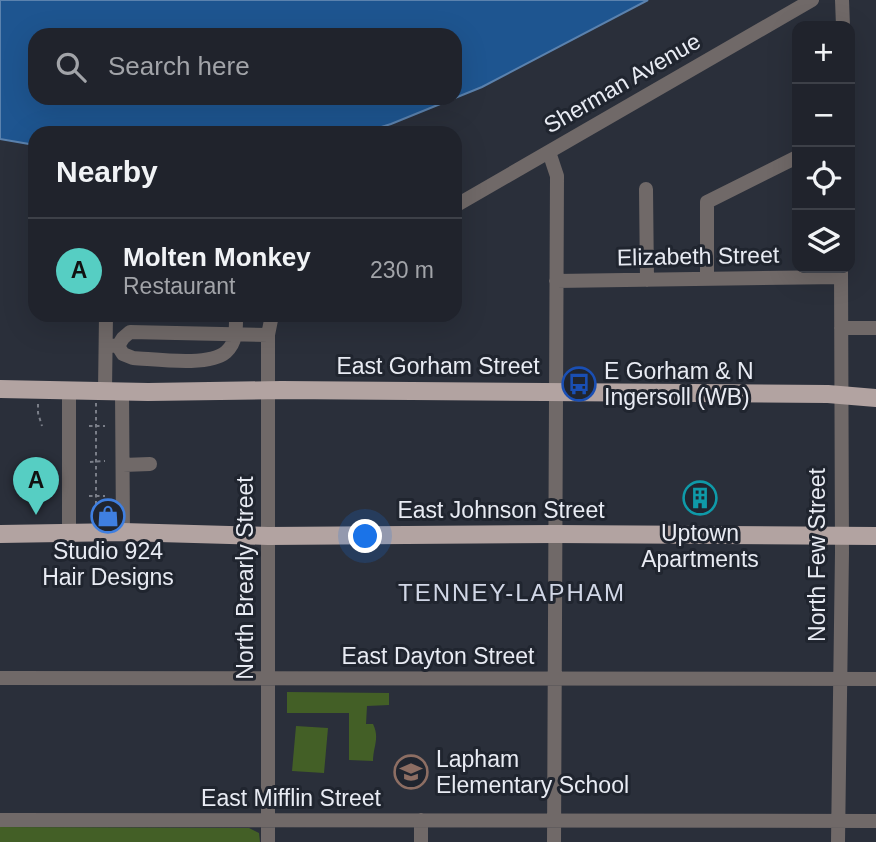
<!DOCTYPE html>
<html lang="en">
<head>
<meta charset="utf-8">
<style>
  body { margin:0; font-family:Helvetica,sans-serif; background:#2d2f38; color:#f1f3f6 }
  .controls { position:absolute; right:21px; top:21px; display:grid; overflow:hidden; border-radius:14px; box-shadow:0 7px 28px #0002 }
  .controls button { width:63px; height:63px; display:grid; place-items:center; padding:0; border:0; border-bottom:2px solid #3d4048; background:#20232c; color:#f1f3f6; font:35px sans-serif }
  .you { position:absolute; left:366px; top:537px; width:24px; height:24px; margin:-18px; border:5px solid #fff; border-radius:50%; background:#1a73e8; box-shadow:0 0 0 10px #1a73e833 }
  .badge { display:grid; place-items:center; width:46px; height:46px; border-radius:50%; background:#56cec3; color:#111; font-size:23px; font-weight:700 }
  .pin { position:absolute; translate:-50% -58px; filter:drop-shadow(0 2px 4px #0008) }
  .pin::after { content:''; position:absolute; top:37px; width:24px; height:21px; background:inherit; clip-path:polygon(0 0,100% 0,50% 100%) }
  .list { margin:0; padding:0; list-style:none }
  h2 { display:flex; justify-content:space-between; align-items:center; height:91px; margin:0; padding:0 28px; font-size:30px }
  h2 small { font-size:23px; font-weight:400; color:#a2a4a9 }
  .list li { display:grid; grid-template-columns:46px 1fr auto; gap:21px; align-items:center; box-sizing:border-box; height:105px; padding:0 28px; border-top:2px solid #3d4048 }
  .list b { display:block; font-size:26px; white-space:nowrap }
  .list p { margin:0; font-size:23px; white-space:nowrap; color:#a2a4a9 }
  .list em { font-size:23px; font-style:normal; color:#a2a4a9 }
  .icon { flex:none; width:38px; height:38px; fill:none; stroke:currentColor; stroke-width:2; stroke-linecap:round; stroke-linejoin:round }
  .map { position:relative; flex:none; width:876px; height:842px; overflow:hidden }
  .search { position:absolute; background:#20232c; box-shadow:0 7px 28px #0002; left:28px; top:28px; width:434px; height:77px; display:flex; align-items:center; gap:18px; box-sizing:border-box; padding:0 24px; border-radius:21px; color:#a2a4a9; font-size:26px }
  .panel { position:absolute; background:#20232c; box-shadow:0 7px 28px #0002; left:28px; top:126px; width:434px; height:196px; border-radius:21px }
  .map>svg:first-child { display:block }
  .green { fill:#435f26 }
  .water { fill:#1e5590; stroke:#5b82ae; stroke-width:2 }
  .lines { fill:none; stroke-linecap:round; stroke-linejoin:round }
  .path { stroke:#7a7e88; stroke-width:2; stroke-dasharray:3.5 3.5; stroke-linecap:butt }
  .minor { stroke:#706968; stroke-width:14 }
  .major { stroke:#b2a3a1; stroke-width:18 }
  .labels { text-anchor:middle; stroke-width:6; stroke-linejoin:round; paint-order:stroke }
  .street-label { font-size:23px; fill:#e8ebf3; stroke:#20252f }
  .poi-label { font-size:23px; fill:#e8ebf3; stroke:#20252f; text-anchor:start }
  .neighbourhood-label { font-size:24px; letter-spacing:2px; fill:#d1d7e6; stroke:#20252f }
</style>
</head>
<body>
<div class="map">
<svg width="876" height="842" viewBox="0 0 876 842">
  <rect width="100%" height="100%" fill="#2a2f3a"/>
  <!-- green -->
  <path class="green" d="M287,692L389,693V705L367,706L366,724H373C380,738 373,747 373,761L349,760V713H287Z
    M296,726L328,728L324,773L292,771Z
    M0,827L249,828L259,833L260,842H0Z"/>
  <!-- water -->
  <path class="water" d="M0,0H648L482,87L455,98V35H35V98H455L391,124L362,133H35V145L0,139Z"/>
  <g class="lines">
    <!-- path -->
    <path class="path" d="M96,403V520
      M38,404V413L42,426
      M89,426H105
      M90,462L105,461
      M89,496H105"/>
    <!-- minor -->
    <path class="minor" d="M842,0L843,26
      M549,152L557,176L554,842
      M646,189L647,280
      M455,206L812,0
      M707,279V202L797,157
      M556,281L841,277
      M841,328H876
      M106,345L118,346L123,354L133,358C155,359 209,367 226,352C237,342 236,328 236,315
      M118,346L123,338L130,332L268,335
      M69,390V534
      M105,390L106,315
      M122,391L123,532
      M123,465L150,464
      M0,678L876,679
      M0,820L876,821
      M421,820V842
      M268,842V335L272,315
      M838,842L842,552L841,268"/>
    <!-- major -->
    <path class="major" d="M0,389L148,392L281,390L828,394L876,398
      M0,534L123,532L268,536L555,534L876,536"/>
  </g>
  <!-- icons -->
  <defs>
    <symbol id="bus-ring" viewBox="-11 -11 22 22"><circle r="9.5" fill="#20252f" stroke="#1a4fb4" stroke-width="1.5"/><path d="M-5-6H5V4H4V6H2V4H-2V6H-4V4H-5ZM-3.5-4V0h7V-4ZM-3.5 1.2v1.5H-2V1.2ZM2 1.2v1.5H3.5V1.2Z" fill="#1a4fb4"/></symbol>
    <symbol id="building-ring" viewBox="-11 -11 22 22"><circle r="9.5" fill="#20252f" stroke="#0f9aa8" stroke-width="1.5"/><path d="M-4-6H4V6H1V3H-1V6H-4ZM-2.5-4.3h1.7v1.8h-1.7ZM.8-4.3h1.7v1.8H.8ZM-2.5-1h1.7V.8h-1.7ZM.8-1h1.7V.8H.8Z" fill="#0f9aa8"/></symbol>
    <symbol id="shop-ring" viewBox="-11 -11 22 22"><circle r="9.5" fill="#20252f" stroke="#3f7fe0" stroke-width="1.5"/><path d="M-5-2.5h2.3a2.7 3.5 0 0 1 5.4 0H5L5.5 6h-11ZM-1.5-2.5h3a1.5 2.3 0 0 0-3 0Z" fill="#3f7fe0"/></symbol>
    <symbol id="school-ring" viewBox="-11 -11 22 22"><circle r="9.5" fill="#20252f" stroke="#8d6e63" stroke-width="1.5"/><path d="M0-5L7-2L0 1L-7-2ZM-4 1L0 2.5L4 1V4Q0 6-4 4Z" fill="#8d6e63"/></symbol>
  </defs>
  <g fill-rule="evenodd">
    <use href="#bus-ring" x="560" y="365" width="38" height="38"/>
    <use href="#building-ring" x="681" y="479" width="38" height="38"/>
    <use href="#shop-ring" x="89" y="497" width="38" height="38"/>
    <use href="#school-ring" x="392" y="753" width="38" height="38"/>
  </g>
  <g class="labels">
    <!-- street labels -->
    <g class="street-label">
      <text transform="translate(622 83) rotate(-30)" y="8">Sherman Avenue</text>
      <text transform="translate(698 256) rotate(-1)" y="8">Elizabeth Street</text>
      <text x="438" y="374">East Gorham Street</text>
      <text x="501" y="518">East Johnson Street</text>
      <text transform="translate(817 555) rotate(-90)" y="8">North Few Street</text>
      <text transform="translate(245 578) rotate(-90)" y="8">North Brearly Street</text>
      <text x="438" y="664">East Dayton Street</text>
      <text x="291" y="806">East Mifflin Street</text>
    </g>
    <!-- poi labels -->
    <g class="poi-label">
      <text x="604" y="379">E Gorham &amp; N<tspan x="604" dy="26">Ingersoll (WB)</tspan></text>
      <text x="700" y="541" text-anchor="middle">Uptown<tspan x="700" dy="26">Apartments</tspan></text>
      <text x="108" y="559" text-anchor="middle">Studio 924<tspan x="108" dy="26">Hair Designs</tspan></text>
      <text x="436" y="767">Lapham<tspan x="436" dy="26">Elementary School</tspan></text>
    </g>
    <!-- neighbourhood labels -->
    <g class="neighbourhood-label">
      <text x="512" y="601">TENNEY-LAPHAM</text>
    </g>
  </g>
</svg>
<div class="controls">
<button>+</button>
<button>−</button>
<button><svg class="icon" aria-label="locate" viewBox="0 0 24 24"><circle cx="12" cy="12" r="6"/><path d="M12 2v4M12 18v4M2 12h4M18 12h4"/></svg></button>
<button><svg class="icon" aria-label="layers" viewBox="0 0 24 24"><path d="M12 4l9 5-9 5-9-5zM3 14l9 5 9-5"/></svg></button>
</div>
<div class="you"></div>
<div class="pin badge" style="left:36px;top:515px">A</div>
<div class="search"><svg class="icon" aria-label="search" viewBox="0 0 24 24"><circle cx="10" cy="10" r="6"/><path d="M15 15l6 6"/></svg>Search here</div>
<section class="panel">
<h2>Nearby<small></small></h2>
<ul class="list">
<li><span class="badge">A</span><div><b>Molten Monkey</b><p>Restaurant</p></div><em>230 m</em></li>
</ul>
</section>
</div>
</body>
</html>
